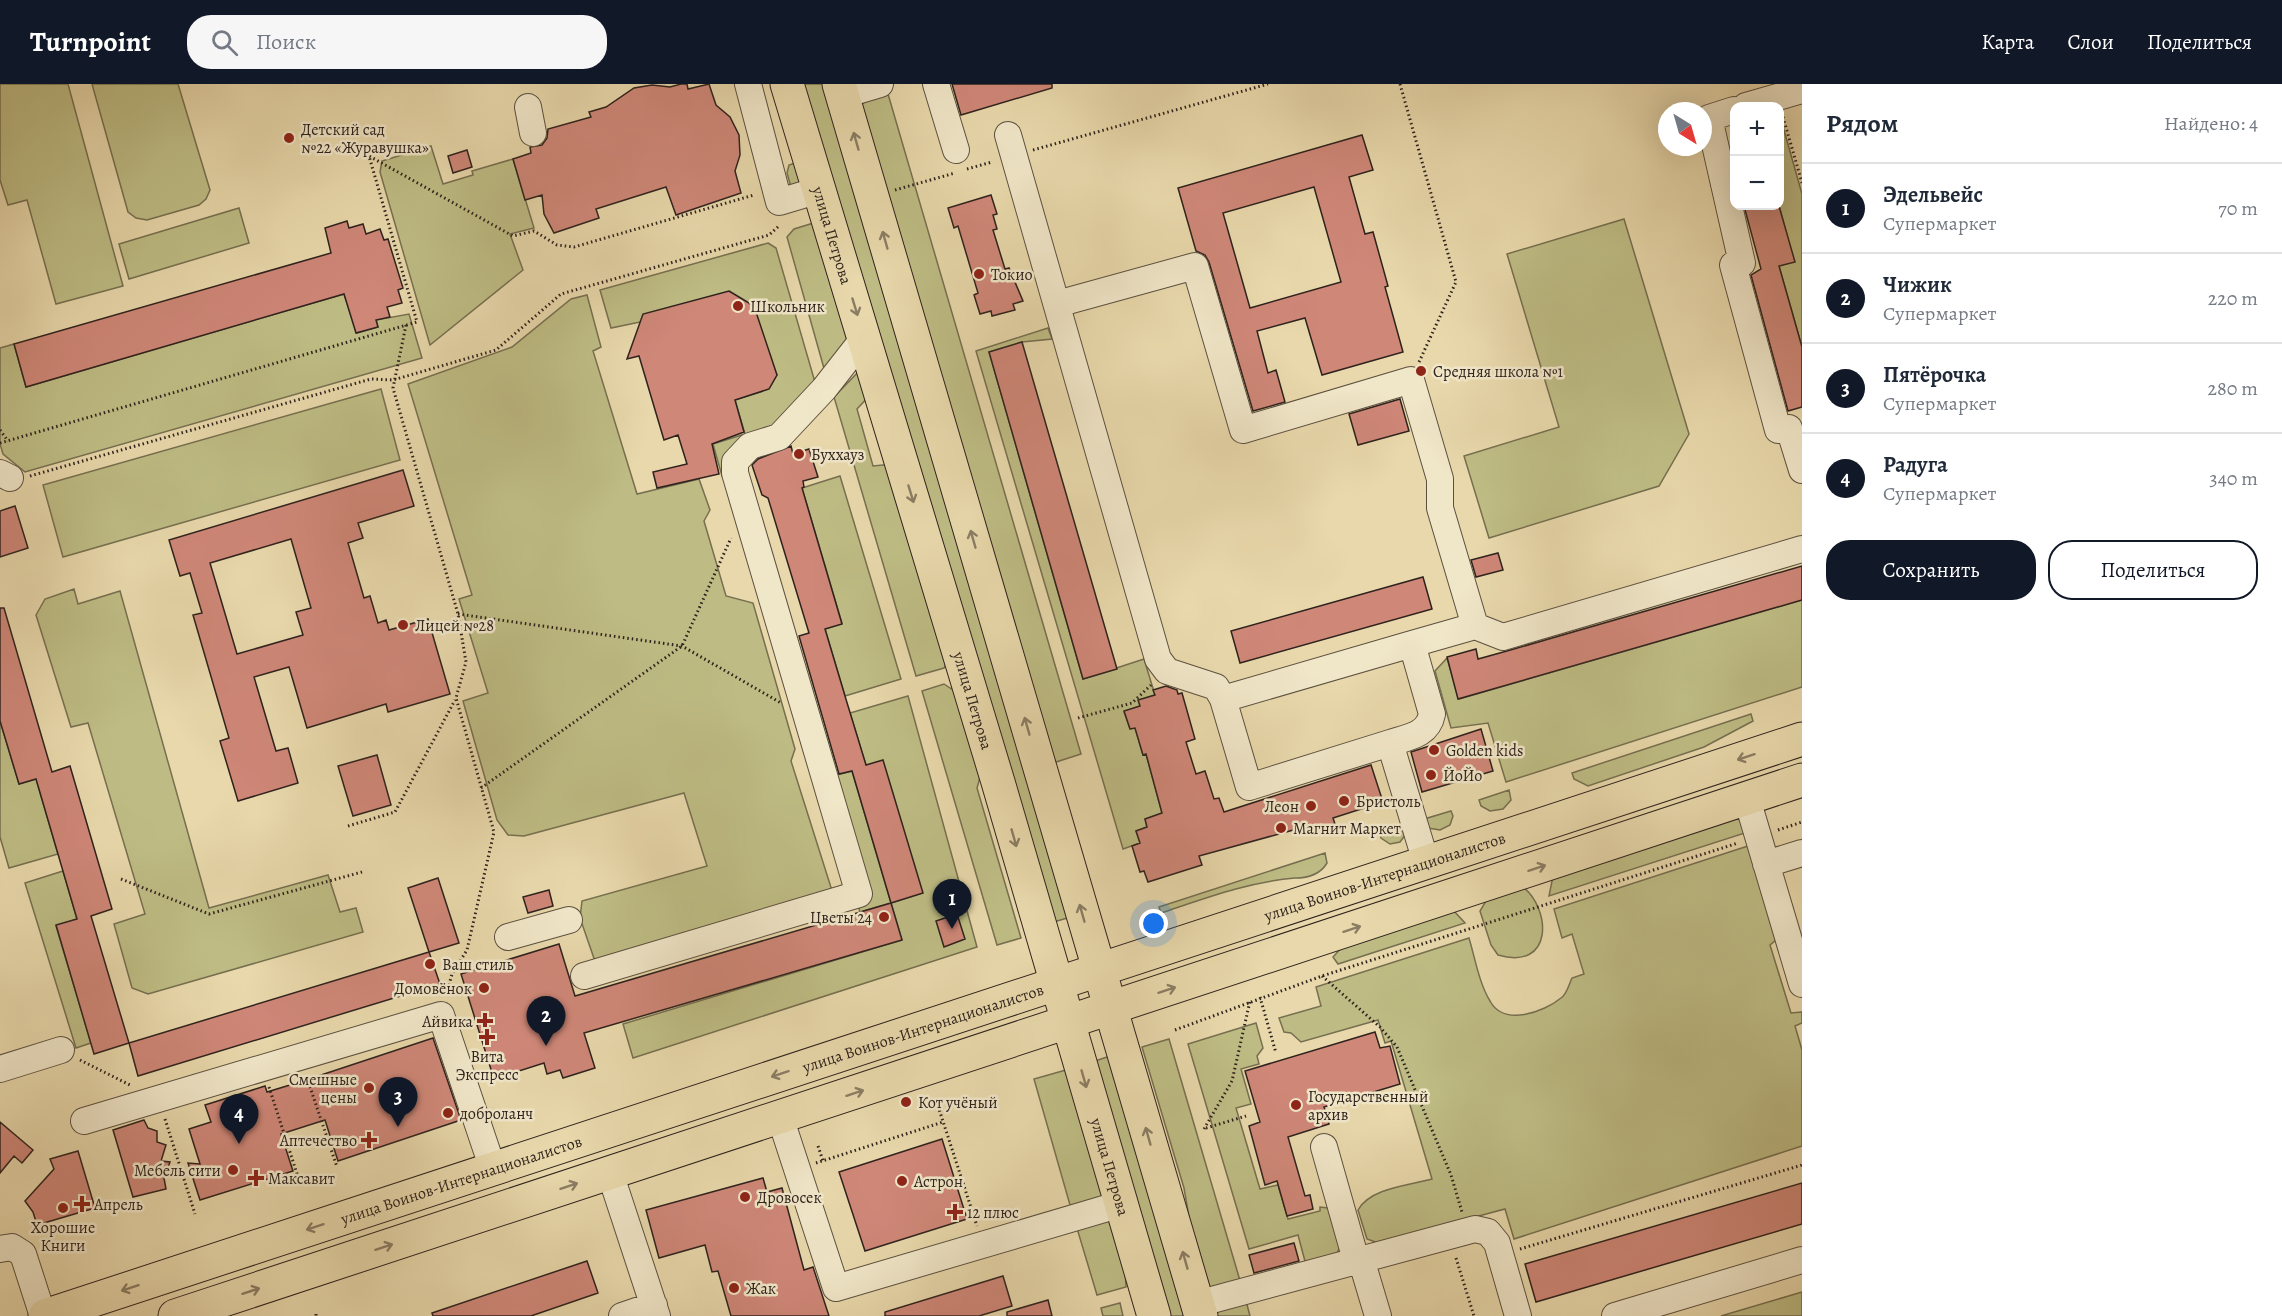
<!DOCTYPE html>
<html lang="ru">
<head>
<meta charset="utf-8">
<style>
  body { margin:0; font-family:Alegreya,serif; background:#f6f6f7; color:#1f2937 }
  .controls { position:absolute; right:18px; top:18px; display:grid; overflow:hidden; border-radius:12px; box-shadow:0 6px 24px #0002 }
  .controls button { width:54px; height:54px; display:grid; place-items:center; padding:0; border:0; border-bottom:2px solid #e0e1e3; background:#fff; color:#1f2937; font:30px sans-serif }
  .compass { position:absolute; left:1658px; top:18px; width:54px; height:54px; border-radius:50%; background:#fff; box-shadow:0 6px 24px #0002; rotate:143deg }
  .you { position:absolute; left:1154px; top:840px; width:21px; height:21px; margin:-15px; border:4px solid #fff; border-radius:50%; background:#1a73e8; box-shadow:0 0 0 9px #1a73e833 }
  .badge { display:grid; place-items:center; width:39px; height:39px; border-radius:50%; background:#111827; color:#fff; font-size:20px; font-weight:700 }
  .pin { position:absolute; translate:-50% -50px; filter:drop-shadow(0 2px 3px #0008) }
  .pin::after { content:''; position:absolute; top:32px; width:21px; height:18px; background:inherit; clip-path:polygon(0 0,100% 0,50% 100%) }
  .list { margin:0; padding:0; list-style:none }
  h2 { display:flex; justify-content:space-between; align-items:center; height:78px; margin:0; padding:0 24px; font-size:26px }
  h2 small { font-size:20px; font-weight:400; color:#747a83 }
  .list li { display:grid; grid-template-columns:39px 1fr auto; gap:18px; align-items:center; box-sizing:border-box; height:90px; padding:0 24px; border-top:2px solid #e0e1e3 }
  .list b { display:block; font-size:22px; white-space:nowrap }
  .list p { margin:0; font-size:20px; white-space:nowrap; color:#747a83 }
  .list em { font-size:20px; font-style:normal; color:#747a83 }
  .actions { display:flex; gap:12px; padding:18px 24px }
  .actions a { flex:1; padding:14px 0; border:2px solid #111827; border-radius:24px; text-align:center; font-size:21px; color:#111827 }
  .actions .main { background:#111827; color:#fff }
  .icon { flex:none; width:33px; height:33px; fill:none; stroke:currentColor; stroke-width:2; stroke-linecap:round; stroke-linejoin:round }
  .map { position:relative; flex:none; width:1802px; height:1232px; overflow:hidden }
  header { display:flex; align-items:center; gap:36px; box-sizing:border-box; height:84px; padding:0 30px; background:#111827; color:#fff }
  header strong { font-size:28px }
  nav { display:flex; gap:33px; margin-inline-start:auto; font-size:21px }
  .search { width:420px; height:54px; background:#f6f6f7; display:flex; align-items:center; gap:15px; box-sizing:border-box; padding:0 21px; border-radius:24px; color:#747a83; font-size:22px }
  main { display:flex }
  aside { flex:1; background:#fff }
  .map>svg:first-child { display:block }
  .green { fill:#bebc84; stroke:#766f50; stroke-width:1.5 }
  .building { fill:#cf8778; stroke:#2e221d; stroke-width:1.5; fill-rule:evenodd }
  .lines { fill:none; stroke-linecap:round; stroke-linejoin:round }
  .minor-casing { stroke:#5c5040; stroke-width:28 }
  .major-casing { stroke:#2e221d; stroke-width:35 }
  .path { stroke:#2e221d; stroke-width:3; stroke-dasharray:1.5 3; stroke-linecap:butt }
  .minor { stroke:#f0e6c8; stroke-width:26 }
  .major { stroke:#e8d8ab; stroke-width:33 }
  .oneway { stroke:#8b7d64 }
  .poi-dot { fill:#8f2418; stroke:#f0e6c8; stroke-width:2 }
  .labels { text-anchor:middle; stroke-width:5; stroke-linejoin:round; paint-order:stroke }
  .poi-label { font-size:16px; fill:#2e221d; stroke:#f0e6c8; text-anchor:start }
  .street-label { font-size:16px; fill:#2e221d; stroke:#f0e6c8 }
</style>
</head>
<body>
<header>
<strong>Turnpoint</strong>
<div class="search"><svg class="icon" aria-label="search" viewBox="0 0 24 24"><circle cx="10" cy="10" r="6"/><path d="M15 15l6 6"/></svg>Поиск</div>
<nav><a>Карта</a><a>Слои</a><a>Поделиться</a></nav>
</header>
<main>
<div class="map">
<svg width="1802" height="1232" viewBox="0 0 1802 1232">
  <rect width="100%" height="100%" fill="#e8d8ab"/>
  <filter id="stains"><feTurbulence type="fractalNoise" baseFrequency=".00333" numOctaves="4"/><feColorMatrix values="0 0 0 0 .2 0 0 0 0 .09 0 0 0 0 .02 0 0 0 .5 -.17"/></filter>
  <radialGradient id="worn" r=".72"><stop offset=".6" stop-color="#630" stop-opacity="0"/><stop offset="1" stop-color="#630" stop-opacity=".3"/></radialGradient>
  <!-- green -->
  <path class="green" d="M0,0H68L123,202L56,220L27,116L8,121L0,96Z
    M92,0H178L210,106L206,115L199,121L147,136L136,134L128,128Z
    M803,0H826L1071,833L1050,839Z
    M888,10L1081,670L1056,678L1038,645L856,25L865,18Z
    M1780,32L1802,110V263L1779,182L1794,177L1779,122Z
    M431,62L443,100L473,91L472,87L513,75L534,144L510,150L523,186L430,261L380,88L382,77Z
    M798,78L810,99L791,103L787,89L789,81Z
    M239,124L249,159L129,195L119,160Z
    M1624,135L1689,350L1659,402L1489,454L1464,372L1559,343L1507,170Z
    M820,137L856,256L827,295L787,153L794,145Z
    M768,159L776,164L817,305L732,388L722,392L713,360L745,350L735,316L769,305L777,291L640,238L611,244L600,206Z
    M344,210L357,249L378,243L376,236L409,230L422,274L25,388L3,370L0,360V264L14,260L26,303Z
    M587,211L601,263L593,267L637,410L699,395L710,426L704,437L726,512L753,519L795,665L791,677L834,813L597,883L580,834L582,817L707,782L684,709L524,752L508,751L497,736L463,617L488,609L459,515L472,511L408,300L512,263L571,215Z
    M1048,244L1052,255L1022,258L989,268L1083,595L1144,575L1155,611L1139,616L1140,622L1124,628L1130,645L1135,644L1143,671L1146,670L1162,729L1145,735L1147,743L1136,747L1140,759L1123,765L976,267Z
    M864,282L872,309L857,325L873,382L893,380L949,574L944,584L916,592L834,313Z
    M381,305L400,376L63,473L43,401Z
    M840,392L901,595L845,612L825,545L842,539L802,404Z
    M74,505L78,520L120,507L209,824L328,791L340,828L356,824L363,848L148,910L132,904L114,840L145,830L88,639L71,643L36,531L45,515Z
    M1802,516V603L1506,698L1488,639L1451,644L1435,587L1447,574L1459,615Z
    M944,600L956,608L982,686L977,704L1021,854L997,861L922,607Z
    M908,612L977,863L633,974L623,940L902,856L891,819L860,828L815,678L833,692L852,687L891,819L922,809L866,681L850,629Z
    M1751,630L1753,637L1704,663L1588,702L1574,695L1572,689Z
    M0,637L19,700L36,695L58,770L9,784L0,753Z
    M1509,706L1511,716L1503,725L1490,727L1481,722L1479,716Z
    M1451,727L1453,732L1450,741L1440,746L1428,744L1421,736Z
    M1734,733L1749,741L1745,749L1549,812L1553,792Z
    M1405,740L1406,750L1400,758L1390,760L1381,754L1379,749Z
    M1751,761L1781,852L1770,861L1791,929L1802,928V939L1795,942L1802,966V1062L1514,1155L1505,1125L1378,1159L1367,1155L1358,1126C1370,1104 1410,1101 1432,1095L1391,957L1385,959L1378,936L1301,958L1291,949L1284,948L1279,934L1321,922L1316,903L1469,854C1475,874 1479,899 1490,917C1504,943 1544,928 1561,914C1567,910 1569,900 1572,894L1584,890L1572,850L1562,854L1554,825Z
    M1325,769L1327,779C1320,791 1308,794 1295,794C1248,798 1206,814 1161,829L1159,823Z
    M63,787L77,835L56,842L91,959L76,964L25,799Z
    M1523,803C1551,825 1554,887 1498,871L1491,861L1480,827L1487,815Z
    M1453,826L1465,839L1338,880L1333,873L1343,862Z
    M1256,939L1263,964L1257,972L1259,980L1241,985L1251,1020L1236,1024L1260,1105L1278,1101L1288,1135L1320,1127V1123L1328,1124L1340,1163L1336,1171L1306,1181L1298,1151L1249,1165L1188,960Z
    M1169,955L1241,1200L1208,1204L1198,1186L1184,1104L1142,963Z
    M1113,971L1190,1232H1167L1092,978Z
    M1073,984L1104,1112L1072,1128L1034,995Z
    M1099,1134L1111,1137L1124,1160L1126,1203L1097,1211L1076,1141Z
    M1802,1208V1232H1721Z
    M1245,1213L1250,1232H1213V1229Z
    M1120,1219L1123,1232H1103L1101,1224Z"/>
  <!-- building -->
  <path class="building" d="M681,0H687L688,5L709,0L716,21L730,33L739,51L740,71L735,87L741,109L676,131L666,103L596,125L599,134L554,149L544,130L542,111L525,116L513,75L531,69L530,63L542,61L547,54L548,45L591,33L589,28L606,23L634,4L652,1L670,3Z
    M952,0H1052V4L961,31Z
    M1362,51L1373,86L1349,93L1365,150L1373,148L1388,202L1385,203L1403,268L1322,291L1305,234L1257,247L1268,289L1276,286L1285,318L1253,327L1209,178L1205,171L1196,167L1178,104ZM1314,103L1341,198L1250,224L1223,129Z
    M467,66L472,83L453,89L448,72Z
    M991,111L997,130L993,131L997,145L993,146L1005,185L1009,184L1023,217L1013,220L1015,226L992,232L991,227L980,230L974,211L978,209L958,142L954,144L948,124Z
    M1744,122H1779L1795,178L1779,182L1802,263V323L1788,327L1751,191L1761,185Z
    M347,137L349,144L363,140L366,150L380,145L384,156L388,155L403,204L398,206L402,219L387,223L390,233L376,236L378,243L356,249L344,210L26,303L14,260L331,169L325,144Z
    M729,207L754,222L777,291L769,305L735,316L744,348L712,360L719,390L657,404L653,388L687,380L678,351L664,356L639,272L627,275L643,230Z
    M1022,258L1117,585L1083,595L989,268Z
    M1400,315L1409,347L1358,361L1349,330Z
    M791,362L793,370L809,365L818,393L803,397L804,403L802,404L842,540L825,545L845,612L866,681L883,676L923,809L891,819L852,687L839,690L799,552L809,549L768,414L762,411L752,381L758,375Z
    M403,386L414,422L358,439L363,454L348,459L364,514L370,512L378,539L386,536L389,546L428,535L450,610L388,628L386,620L307,644L289,583L254,593L276,667L288,664L298,699L238,717L220,657L229,654L193,531L202,529L190,489L180,492L169,456ZM291,455L311,524L296,528L303,551L237,570L210,479Z
    M15,422L28,464L0,473V427Z
    M1498,469L1503,486L1476,493L1471,476Z
    M1802,482V516L1458,615L1447,573L1476,565L1478,575L1507,567Z
    M1423,493L1432,525L1240,579L1231,547Z
    M0,524H4L52,688L70,682L112,825L91,832L129,959L94,970L56,841L77,835L36,695L19,700L0,637Z
    M1166,602L1177,606L1178,610L1182,609L1195,655L1186,658L1196,690L1205,687L1214,715L1219,714L1224,728L1371,681L1383,718L1333,734L1335,740L1299,751L1297,745L1199,772L1202,781L1148,798L1144,787L1140,788L1132,762L1140,759L1136,747L1147,743L1145,735L1162,729L1146,670L1143,671L1135,644L1130,645L1124,627L1140,622L1138,616L1155,611L1153,606Z
    M1481,645L1493,687L1422,708L1411,668Z
    M377,671L391,721L353,732L338,682Z
    M438,794L459,859L429,868L408,804Z
    M549,806L553,822L528,829L523,813Z
    M891,819L902,856L584,949L595,984L563,994L560,986L547,990L544,979L494,995L461,890L559,860L575,912Z
    M957,830L965,855L944,863L936,837Z
    M429,868L440,900L138,992L129,959Z
    M1375,948L1380,964L1390,962L1400,1000L1324,1023L1329,1040L1288,1053L1305,1112L1310,1111L1313,1125L1287,1132L1277,1097L1265,1101L1249,1042L1260,1038L1245,987Z
    M433,954L461,1036L338,1077L325,1036L281,1050L293,1087L200,1116L188,1079L200,1080L189,1045L211,1038L205,1021L265,1002L267,1008L303,997Z
    M144,1036L148,1044L157,1047V1058L166,1061L161,1077L170,1078L164,1094L166,1105L133,1113L113,1046Z
    M0,1038L33,1066L22,1079L14,1072L0,1089Z
    M942,1055L967,1135L865,1167L839,1088Z
    M78,1067L95,1124L37,1141L33,1128L25,1117L54,1085L50,1075Z
    M763,1094L767,1108L782,1104L804,1186L813,1183L829,1232H731L718,1187L712,1188L705,1161L659,1174L646,1126Z
    M1802,1099V1140L1536,1218L1525,1180Z
    M1294,1159L1299,1177L1254,1189L1249,1171Z
    M587,1177L598,1209L531,1232H433L432,1229Z
    M1003,1192L1012,1222L979,1232H885V1228Z
    M1048,1216L1052,1232H1007V1228Z"/>
  <g class="lines">
    <defs>
      <path id="minor" d="M748,0L779,118L819,106
        M936,0L956,66
        M843,11L880,0
        M1746,22L1802,6
        M528,23L533,49
        M1734,26L1709,34L1742,179L1733,181L1778,346L1789,344L1802,386
        M1008,51L1158,575L1167,587L1216,603L1223,615L1412,560
        M1057,220L1195,182L1243,346L1411,296L1440,395V424L1475,542
        M0,389L10,394
        M1223,615L1249,703L1390,659
        M1747,715L1802,900
        M1426,778L1390,659C1409,653 1428,651 1432,630L1412,560L1475,542L1503,553L1802,465
        M1766,780L1802,769
        M508,853L569,836
        M584,892L859,810L735,389V378L750,362L779,353L824,305L864,254
        M0,985L61,966
        M780,1033L836,1204L1121,1120
        M84,1037L441,931L493,1085
        M1324,1063L1356,1176
        M610,1089L657,1232
        M0,1165L12,1163L23,1170L43,1232
        M1361,1175L1378,1232
        M1197,1220L1475,1145L1488,1148L1497,1159L1518,1232
        M622,1232L654,1221
        M1615,1232L1802,1176"/>
      <g id="major">
        <path id="s1" d="M787,0L998,698L1154,1232"/>
        <path d="M839,0L1201,1232"/>
        <path id="s2" d="M45,1232L1802,655"/>
        <path d="M175,1232L1802,696"/>
      </g>
    </defs>
    <!-- minor casing -->
    <use href="#minor" class="minor-casing"/>
    <!-- major casing -->
    <use href="#major" class="major-casing"/>
    <!-- path -->
    <path class="path" d="M1400,0L1456,198L1419,278
      M1783,33L1802,99
      M1033,66L1268,0
      M967,85L992,78
      M895,106L955,89
      M406,241L393,304L458,530L466,578L456,614L494,748L467,866L452,890L446,912
      M0,346L8,357
      M0,359L417,238L369,72L513,152L534,147L557,161L574,163L754,111
      M30,392L371,295L393,296L496,266L561,210L769,151L780,141
      M458,530L682,562L781,619
      M1078,634L1132,619L1151,601
      M481,704L682,562L731,454
      M348,742L395,728L455,616
      M1778,746L1802,738
      M121,795L209,830L362,788
      M1322,892L1380,943L1397,963L1451,1091L1462,1128
      M1260,913L1276,969
      M1175,946L1322,892L1738,759
      M80,976L130,1001
      M307,994L337,1083
      M269,1003L299,1096
      M938,1022L977,1142
      M165,1035L195,1130
      M1206,1044L1246,1032
      M1204,1045L1232,997L1250,917
      M818,1062L823,1077
      M816,1079L943,1038
      M1520,1165L1802,1081
      M1456,1174L1474,1232
      M316,1230V1232"/>
    <!-- minor -->
    <use href="#minor" class="minor"/>
    <!-- major -->
    <use href="#major" class="major"/>
  </g>
  <!-- one-way arrows -->
  <defs><path id="oneway-shaft" d="M-6 0H5M1.5-3L5.5 0L1.5 3" fill="none" stroke-width="1.6" stroke-linecap="round" stroke-linejoin="round" transform="scale(1.5)"/></defs>
  <g class="oneway">
    <use href="#oneway-shaft" transform="translate(856 57) rotate(-106)"/>
    <use href="#oneway-shaft" transform="translate(885 156) rotate(-106)"/>
    <use href="#oneway-shaft" transform="translate(855 223) rotate(73)"/>
    <use href="#oneway-shaft" transform="translate(911 410) rotate(73)"/>
    <use href="#oneway-shaft" transform="translate(973 455) rotate(-106)"/>
    <use href="#oneway-shaft" transform="translate(1027 642) rotate(-106)"/>
    <use href="#oneway-shaft" transform="translate(1746 673) rotate(162)"/>
    <use href="#oneway-shaft" transform="translate(1014 754) rotate(74)"/>
    <use href="#oneway-shaft" transform="translate(1537 784) rotate(-18)"/>
    <use href="#oneway-shaft" transform="translate(1082 829) rotate(-106)"/>
    <use href="#oneway-shaft" transform="translate(1352 845) rotate(-18)"/>
    <use href="#oneway-shaft" transform="translate(1167 906) rotate(-18)"/>
    <use href="#oneway-shaft" transform="translate(780 990) rotate(162)"/>
    <use href="#oneway-shaft" transform="translate(1084 995) rotate(74)"/>
    <use href="#oneway-shaft" transform="translate(855 1009) rotate(-18)"/>
    <use href="#oneway-shaft" transform="translate(1148 1052) rotate(-106)"/>
    <use href="#oneway-shaft" transform="translate(569 1102) rotate(-18)"/>
    <use href="#oneway-shaft" transform="translate(315 1143) rotate(162)"/>
    <use href="#oneway-shaft" transform="translate(384 1163) rotate(-18)"/>
    <use href="#oneway-shaft" transform="translate(1185 1176) rotate(-106)"/>
    <use href="#oneway-shaft" transform="translate(130 1204) rotate(162)"/>
    <use href="#oneway-shaft" transform="translate(251 1207) rotate(-18)"/>
  </g>
  <!-- markers -->
  <g class="poi-dot">
    <circle cx="289" cy="54" r="6"/>
    <circle cx="979" cy="190" r="6"/>
    <circle cx="738" cy="222" r="6"/>
    <circle cx="1421" cy="287" r="6"/>
    <circle cx="799" cy="370" r="6"/>
    <circle cx="403" cy="541" r="6"/>
    <circle cx="1434" cy="666" r="6"/>
    <circle cx="1431" cy="691" r="6"/>
    <circle cx="1344" cy="717" r="6"/>
    <circle cx="1311" cy="722" r="6"/>
    <circle cx="1281" cy="744" r="6"/>
    <circle cx="884" cy="833" r="6"/>
    <circle cx="430" cy="880" r="6"/>
    <circle cx="484" cy="904" r="6"/>
    <path d="M482 928h6v6h6v6h-6v6h-6v-6h-6v-6h6z"/>
    <path d="M484 944h6v6h6v6h-6v6h-6v-6h-6v-6h6z"/>
    <circle cx="369" cy="1004" r="6"/>
    <circle cx="906" cy="1018" r="6"/>
    <circle cx="1296" cy="1021" r="6"/>
    <circle cx="448" cy="1029" r="6"/>
    <path d="M366 1047h6v6h6v6h-6v6h-6v-6h-6v-6h6z"/>
    <circle cx="233" cy="1086" r="6"/>
    <path d="M253 1085h6v6h6v6h-6v6h-6v-6h-6v-6h6z"/>
    <circle cx="902" cy="1097" r="6"/>
    <circle cx="745" cy="1113" r="6"/>
    <path d="M79 1111h6v6h6v6h-6v6h-6v-6h-6v-6h6z"/>
    <circle cx="63" cy="1124" r="6"/>
    <path d="M952 1119h6v6h6v6h-6v6h-6v-6h-6v-6h6z"/>
    <circle cx="734" cy="1204" r="6"/>
  </g>
  <g class="labels">
    <!-- poi labels -->
    <g class="poi-label">
      <text x="301" y="51">Детский сад<tspan x="301" dy="18">№22 «Журавушка»</tspan></text>
      <text x="991" y="196">Токио</text>
      <text x="750" y="228">Школьник</text>
      <text x="1433" y="293">Средняя школа №1</text>
      <text x="811" y="376">Буххауз</text>
      <text x="415" y="547">Лицей №28</text>
      <text x="1446" y="672">Golden kids</text>
      <text x="1443" y="697">ЙоЙо</text>
      <text x="1356" y="723">Бристоль</text>
      <text x="1299" y="728" text-anchor="end">Леон</text>
      <text x="1293" y="750">Магнит Маркет</text>
      <text x="872" y="839" text-anchor="end">Цветы 24</text>
      <text x="442" y="886">Ваш стиль</text>
      <text x="472" y="910" text-anchor="end">Домовёнок</text>
      <text x="473" y="943" text-anchor="end">Айвика</text>
      <text x="487" y="978" text-anchor="middle">Вита<tspan x="487" dy="18">Экспресс</tspan></text>
      <text x="357" y="1001" text-anchor="end">Смешные<tspan x="357" dy="18">цены</tspan></text>
      <text x="1308" y="1018">Государственный<tspan x="1308" dy="18">архив</tspan></text>
      <text x="918" y="1024">Кот учёный</text>
      <text x="460" y="1035">доброланч</text>
      <text x="357" y="1062" text-anchor="end">Аптечество</text>
      <text x="221" y="1092" text-anchor="end">Мебель сити</text>
      <text x="268" y="1100">Максавит</text>
      <text x="914" y="1103">Астрон</text>
      <text x="757" y="1119">Дровосек</text>
      <text x="94" y="1126">Апрель</text>
      <text x="967" y="1134">12 плюс</text>
      <text x="63" y="1149" text-anchor="middle">Хорошие<tspan x="63" dy="18">Книги</tspan></text>
      <text x="746" y="1210">Жак</text>
    </g>
    <!-- street labels -->
    <g class="street-label">
      <text dy="6" stroke="none"><textPath href="#s1" startOffset="158">улица Петрова</textPath></text>
      <text dy="6" stroke="none"><textPath href="#s1" startOffset="644">улица Петрова</textPath></text>
      <text dy="6" stroke="none"><textPath href="#s2" startOffset="1410">улица Воинов-Интернационалистов</textPath></text>
      <text dy="6" stroke="none"><textPath href="#s2" startOffset="924">улица Воинов-Интернационалистов</textPath></text>
      <text dy="6" stroke="none"><textPath href="#s1" startOffset="1130">улица Петрова</textPath></text>
      <text dy="6" stroke="none"><textPath href="#s2" startOffset="438">улица Воинов-Интернационалистов</textPath></text>
    </g>
  </g>
  <rect width="100%" height="100%" filter="url(#stains)"/>
  <rect width="100%" height="100%" fill="url(#worn)"/>
</svg>
<div class="controls">
<button>+</button>
<button>−</button>
</div>
<svg class="compass" viewBox="-18 -18 36 36"><path d="M0-13l5 13h-10z" fill="#e53935"/><path d="M0 13l5-13h-10z" fill="#747a83"/></svg>
<div class="you"></div>
<div class="pin badge" style="left:952px;top:845px">1</div>
<div class="pin badge" style="left:546px;top:962px">2</div>
<div class="pin badge" style="left:398px;top:1043px">3</div>
<div class="pin badge" style="left:239px;top:1060px">4</div>
</div>
<aside>
<h2>Рядом<small>Найдено: 4</small></h2>
<ul class="list">
<li><span class="badge">1</span><div><b>Эдельвейс</b><p>Супермаркет</p></div><em>70 m</em></li>
<li><span class="badge">2</span><div><b>Чижик</b><p>Супермаркет</p></div><em>220 m</em></li>
<li><span class="badge">3</span><div><b>Пятёрочка</b><p>Супермаркет</p></div><em>280 m</em></li>
<li><span class="badge">4</span><div><b>Радуга</b><p>Супермаркет</p></div><em>340 m</em></li>
</ul>
<div class="actions"><a class="main">Сохранить</a><a>Поделиться</a></div>
</aside>
</main>
</body>
</html>
